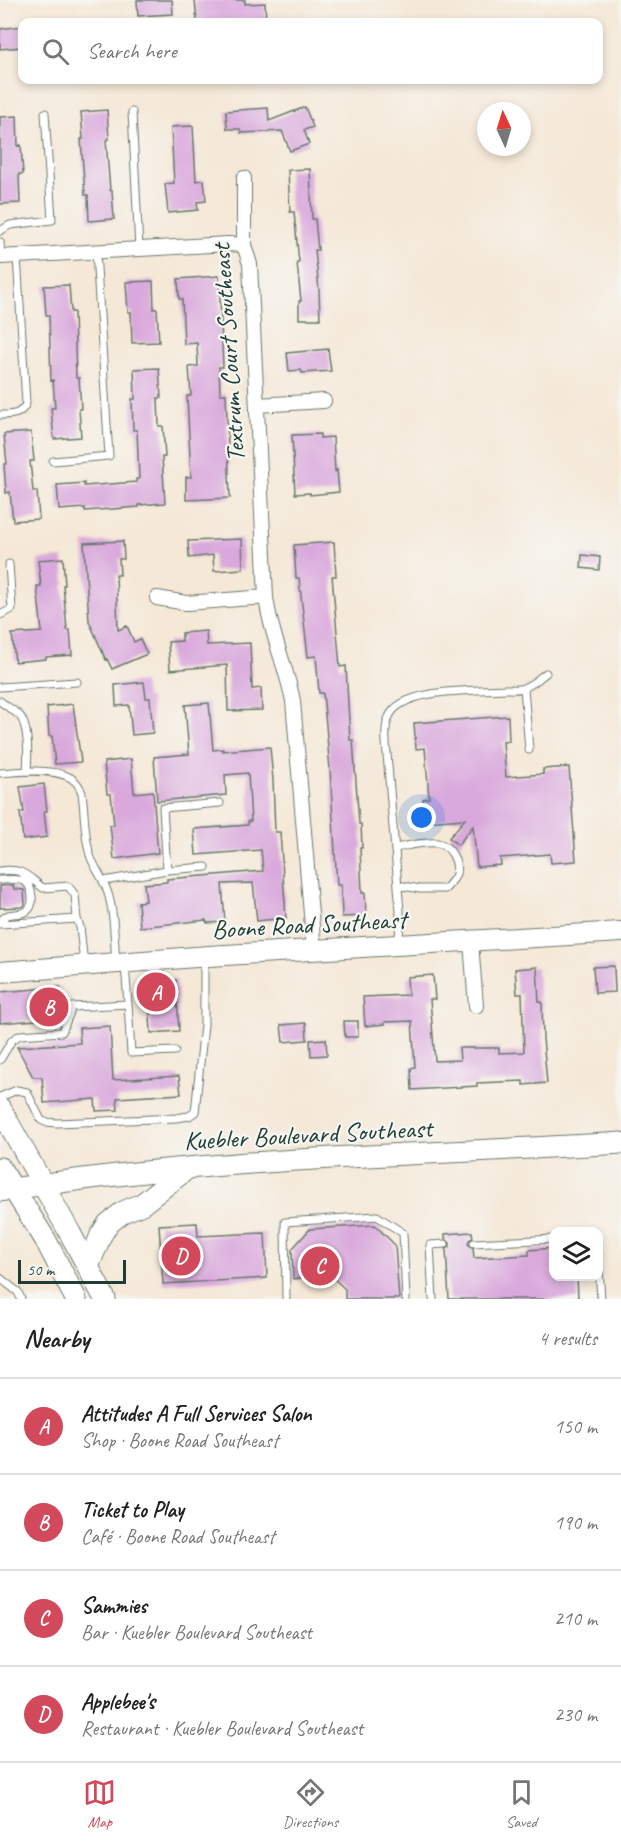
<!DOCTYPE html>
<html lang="en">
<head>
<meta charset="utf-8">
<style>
  body { margin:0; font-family:Caveat,sans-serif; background:#f2f2f2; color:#222 }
  .controls { position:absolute; right:18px; bottom:18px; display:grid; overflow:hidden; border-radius:12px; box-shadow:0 3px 9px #0003 }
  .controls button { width:54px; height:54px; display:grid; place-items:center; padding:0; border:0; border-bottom:2px solid #e0e0e0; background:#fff; color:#222; font:30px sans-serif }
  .compass { position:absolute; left:477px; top:102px; width:54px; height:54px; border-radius:50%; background:#fff; box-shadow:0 3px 9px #0003; rotate:356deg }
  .scale { position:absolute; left:18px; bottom:15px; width:108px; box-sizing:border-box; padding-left:6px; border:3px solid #1f3d34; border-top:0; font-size:16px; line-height:21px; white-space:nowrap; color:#1f3d34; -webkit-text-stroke:4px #f6f6f2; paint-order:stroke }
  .you { position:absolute; left:422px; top:818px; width:21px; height:21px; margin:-15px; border:4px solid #fff; border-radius:50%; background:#1a73e8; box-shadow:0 0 0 9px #1a73e833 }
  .badge { display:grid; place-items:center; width:39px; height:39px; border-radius:50%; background:#d1495b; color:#fff; font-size:20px; font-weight:700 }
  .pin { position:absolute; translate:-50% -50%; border:3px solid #fff; box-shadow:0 2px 6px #0006 }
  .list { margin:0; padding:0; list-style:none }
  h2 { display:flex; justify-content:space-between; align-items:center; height:78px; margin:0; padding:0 24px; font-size:26px }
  h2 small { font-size:20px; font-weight:400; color:#767676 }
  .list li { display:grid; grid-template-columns:39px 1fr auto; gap:18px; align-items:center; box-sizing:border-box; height:96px; padding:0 24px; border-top:2px solid #e0e0e0 }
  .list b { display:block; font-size:22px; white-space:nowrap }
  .list p { margin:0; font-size:20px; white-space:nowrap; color:#767676 }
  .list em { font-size:20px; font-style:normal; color:#767676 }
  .icon { flex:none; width:33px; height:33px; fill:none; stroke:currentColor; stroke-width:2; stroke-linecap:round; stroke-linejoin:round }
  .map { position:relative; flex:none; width:621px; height:1299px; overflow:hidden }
  .search { position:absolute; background:#fff; box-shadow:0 3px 9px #0003; left:18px; right:18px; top:18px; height:66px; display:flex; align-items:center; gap:15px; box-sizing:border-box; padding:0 21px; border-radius:12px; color:#767676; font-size:22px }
  .sheet { height:462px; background:#fff }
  nav { display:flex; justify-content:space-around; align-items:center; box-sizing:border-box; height:84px; border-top:2px solid #e0e0e0; background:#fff; font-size:16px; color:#767676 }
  nav a { display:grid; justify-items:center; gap:3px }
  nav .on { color:#d1495b }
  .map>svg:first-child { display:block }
  .building { fill:#d9a8dc }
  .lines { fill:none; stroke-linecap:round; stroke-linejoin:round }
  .lane-casing { stroke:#6a796d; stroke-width:9 }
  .street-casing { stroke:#6a796d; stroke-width:16 }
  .secondary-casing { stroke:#6a796d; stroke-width:22 }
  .primary-casing { stroke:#6a796d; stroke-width:23 }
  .lane { stroke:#fff; stroke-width:7 }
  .street { stroke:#fff; stroke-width:14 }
  .secondary { stroke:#fff; stroke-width:20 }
  .primary { stroke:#fff; stroke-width:21 }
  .labels { text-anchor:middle; stroke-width:4.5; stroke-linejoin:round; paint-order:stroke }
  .street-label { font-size:26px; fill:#1f3d34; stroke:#f6f6f2 }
</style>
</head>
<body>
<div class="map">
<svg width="621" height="1299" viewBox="0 0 621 1299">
  <rect width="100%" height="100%" fill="#f6f6f2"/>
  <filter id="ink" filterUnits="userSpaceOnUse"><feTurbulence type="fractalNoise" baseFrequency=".0167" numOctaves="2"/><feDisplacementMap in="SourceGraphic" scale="12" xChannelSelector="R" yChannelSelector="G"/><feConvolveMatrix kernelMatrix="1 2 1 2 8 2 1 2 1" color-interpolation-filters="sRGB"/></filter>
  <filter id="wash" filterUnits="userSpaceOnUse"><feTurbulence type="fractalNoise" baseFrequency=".008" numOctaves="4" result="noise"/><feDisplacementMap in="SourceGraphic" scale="24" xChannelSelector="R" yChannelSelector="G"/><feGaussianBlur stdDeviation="1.35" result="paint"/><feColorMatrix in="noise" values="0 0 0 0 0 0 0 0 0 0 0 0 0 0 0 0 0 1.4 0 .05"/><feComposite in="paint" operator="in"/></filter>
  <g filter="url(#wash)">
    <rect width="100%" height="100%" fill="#f5e8d7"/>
    <g id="blocks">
      <!-- building -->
      <path class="building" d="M137,0H172L173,14L138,16Z
        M195,0H245V4L265,3L266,22H245V21L197,22Z
        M22,26V47L0,49V29Z
        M305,107L313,127L304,130L309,144L290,151L282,131L241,133L240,129H227L226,111L268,108L269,121Z
        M107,110L109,139L106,140L110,190L112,191L114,219L89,221L88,195H85L81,139H83L81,112Z
        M17,116L18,146L21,145L23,174H19L20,203L0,204V117Z
        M193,126L196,181L204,180L206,201L197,202L198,210L168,213L165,184L174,183L171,127Z
        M310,169L312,219H315L318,250H315L319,290L320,319H299V301H301L297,263L299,262L294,212H290L288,170Z
        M219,276L223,367H219L220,394H226L230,498L186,500V477H191L187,396H191L189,367L198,366L197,343L184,344L182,299H179L178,279Z
        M153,281L154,309H157L159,342L132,343L131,312H128L126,282Z
        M69,285L71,312H74L76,378H79L81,409H79L81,437L54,439L51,408H55L53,380L51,381L49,315H46L44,286Z
        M328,349L331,371L302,373L301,370L289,371L287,353Z
        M159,368L161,398H158L159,426H163L165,457H162L165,503L139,505V507L85,511V508L59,510L57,485L84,483V486L136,482V479H139L137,430H133L132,399H135L134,369Z
        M31,432L34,461H30L33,491H37L39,519L13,521L10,492L6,493L4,464H7L4,434Z
        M320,434V438L333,437L335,471L337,470L339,492L310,495V493L295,494L292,435Z
        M242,539L243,569L214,571L213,555L189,558L188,541Z
        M123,541L124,559H119L120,575H116L118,630L127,626L134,642L140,639L147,654L112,669L107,659L106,660L89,621L84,543Z
        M334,542L336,576H332L340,667L346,666L350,740H353L359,824H361L362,848H360L362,893H365L366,916L342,917L341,885H337L330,769L323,693H319L316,656L308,657L299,578H296L294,545Z
        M582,555L600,557L599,570L581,568Z
        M63,558L65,585H63L67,630H70L72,655L46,657V659L15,662L12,634L42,632L37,586H41L38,560Z
        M206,631L207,645L250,643L252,689L261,688L262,710L228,711L227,665L170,670L168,642L182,641V633Z
        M144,682L146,698H150L153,733L132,735L129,705L116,706L115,685Z
        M209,703L213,750L223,749V751L270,747L273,780L275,832H280L286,918L257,921L253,883L222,884L225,922L207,923L206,920L140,927L138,902L146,901L144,884L167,882V879L263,871L261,850L196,855L194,829L248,825V821H251L248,773L225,775L226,795L157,801L154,757L189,754L185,705Z
        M73,704L81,762L55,764L52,736H49L47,707Z
        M508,716L509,741L503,742L506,777L543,774V769L569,767L576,861L551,863L550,854L500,858L501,865L477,867L473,826L458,845L449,838L465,819L425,822L423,799L429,798L425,748L416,749L414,723Z
        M131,759L134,793L153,791L158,853L114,859L110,825H114L111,794H107L104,762Z
        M44,784L47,811H44L47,837L23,840L20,812H24L20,787Z
        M13,885L14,889L24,890L25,905L22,907L0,908V886Z
        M614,966L615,992L595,993L593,967Z
        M537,967L539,1002H542L543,1038L547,1083L523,1085V1081L477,1083V1086L412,1090L411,1068L415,1067L412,1021L385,1022V1024L365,1026L363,997L408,995L407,977L433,975L435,999H430L435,1061L460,1060L459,1048H499V1053L524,1052L522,994H517L515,969Z
        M176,980L179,1031L151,1033L148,982Z
        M60,987L62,1018L0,1023V992Z
        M344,1021H358V1037H345Z
        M306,1023L307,1040L283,1042L281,1025Z
        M110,1026L113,1080L179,1076L181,1094L117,1098L118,1110L96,1111L95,1099L44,1103L42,1077H33L17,1047L80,1043L79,1028Z
        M326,1039L327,1055L311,1056L310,1040Z
        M197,1223L198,1236L265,1233L267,1278L163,1284L159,1225Z
        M375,1225L395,1245L399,1299H345V1289L331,1276L293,1279L292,1249L310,1229Z
        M472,1232L473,1238L469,1240L468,1244L473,1248L474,1258L529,1255V1250L554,1248V1276H577L578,1299H449L446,1249L450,1247V1243L445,1238V1234Z"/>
    </g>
  </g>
  <g filter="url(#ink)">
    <use href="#blocks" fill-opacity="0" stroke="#6a796d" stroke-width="1.5"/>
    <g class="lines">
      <defs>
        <path id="lane" d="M132,112L139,249
          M0,231L10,225L52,220L45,113
          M0,242L1,257
          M0,415C12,415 22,415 26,403L17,256
          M53,461L109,456L96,252
          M0,615L12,609L9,564
          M0,687L77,682
          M524,688L529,750
          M0,701C6,706 13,710 19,715C29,725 28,757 27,771
          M0,773C20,771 54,768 71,778C77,782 80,787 82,793C85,814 84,839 91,858C97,872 106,883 109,897C115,918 114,941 116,962
          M395,848C408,846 424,841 438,843C450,846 459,861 456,874C454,880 449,885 445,889H420L398,885
          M167,870L163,808L220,803
          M0,871C23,868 26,875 43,888L68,886L75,895L77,919
          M0,880C7,880 17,878 24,881C33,886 35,905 27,911C21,915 14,913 8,915C5,916 3,919 0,921
          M104,881L167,870L206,867
          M0,924L77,919L80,927L84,965
          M399,943L400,911L387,754C386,742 384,728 389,717C401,687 477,691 505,689C510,689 518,690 523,688C531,686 539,678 546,673
          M128,1004L131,1053L175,1051
          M0,1060L12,1040L20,1035L62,1032L72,1007L128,1004L125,964
          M0,1097L17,1090L27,1092L41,1120L45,1122L57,1123L176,1118L189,1116L195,1112L204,1025V959
          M474,1243L554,1239
          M598,1253L601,1299
          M0,1278L18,1292L21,1299
          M286,1299L285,1222L377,1216L403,1233L406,1299
          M433,1299L430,1245L445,1244"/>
        <path id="street" d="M244,178V245L250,264L266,597C270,633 286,665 293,701L314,950
          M0,257L228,244L244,245
          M257,405L324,401
          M157,598L186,603L266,597
          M471,942L476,1006"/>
        <path id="secondary" d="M0,972L209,956L621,932"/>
        <path id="primary" d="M0,1108L70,1233L105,1299
          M0,1168L45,1239L76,1299
          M0,1191C205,1157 414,1156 621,1143
          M88,1267L101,1235L108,1224L123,1212L142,1204L188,1168"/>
      </defs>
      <!-- lane casing -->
      <use href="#lane" class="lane-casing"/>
      <!-- street casing -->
      <use href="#street" class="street-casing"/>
      <!-- secondary casing -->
      <use href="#secondary" class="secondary-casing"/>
      <!-- primary casing -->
      <use href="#primary" class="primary-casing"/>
      <!-- lane -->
      <use href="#lane" class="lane"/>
      <!-- street -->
      <use href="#street" class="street"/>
      <!-- secondary -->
      <use href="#secondary" class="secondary"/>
      <!-- primary -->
      <use href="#primary" class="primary"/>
    </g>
  </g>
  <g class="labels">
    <!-- street labels -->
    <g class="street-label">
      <text transform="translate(228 353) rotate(-94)" y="9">Textrum Court Southeast</text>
      <text transform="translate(309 924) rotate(-3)" y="9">Boone Road Southeast</text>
      <text transform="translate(308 1134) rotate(-3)" y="9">Kuebler Boulevard Southeast</text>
    </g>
  </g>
</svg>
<div class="controls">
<button><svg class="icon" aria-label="layers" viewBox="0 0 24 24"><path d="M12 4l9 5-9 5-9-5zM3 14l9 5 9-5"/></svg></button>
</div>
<svg class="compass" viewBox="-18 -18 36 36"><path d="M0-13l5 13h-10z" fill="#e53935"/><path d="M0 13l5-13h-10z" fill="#767676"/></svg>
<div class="scale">50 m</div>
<div class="you"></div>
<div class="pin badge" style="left:156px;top:992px">A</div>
<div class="pin badge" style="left:49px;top:1007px">B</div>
<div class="pin badge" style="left:320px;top:1266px">C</div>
<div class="pin badge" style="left:181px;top:1256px">D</div>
<div class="search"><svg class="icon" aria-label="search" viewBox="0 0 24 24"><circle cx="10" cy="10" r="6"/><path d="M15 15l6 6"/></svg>Search here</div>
</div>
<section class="sheet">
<h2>Nearby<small>4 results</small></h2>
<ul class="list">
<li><span class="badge">A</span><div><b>Attitudes A Full Services Salon</b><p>Shop · Boone Road Southeast</p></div><em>150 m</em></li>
<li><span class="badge">B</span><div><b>Ticket to Play</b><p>Café · Boone Road Southeast</p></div><em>190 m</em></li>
<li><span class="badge">C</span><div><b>Sammies</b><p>Bar · Kuebler Boulevard Southeast</p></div><em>210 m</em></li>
<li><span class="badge">D</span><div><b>Applebee's</b><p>Restaurant · Kuebler Boulevard Southeast</p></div><em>230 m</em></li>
</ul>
</section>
<nav>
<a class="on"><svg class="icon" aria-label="map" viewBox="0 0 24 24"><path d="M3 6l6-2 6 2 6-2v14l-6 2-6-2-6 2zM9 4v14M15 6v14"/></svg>Map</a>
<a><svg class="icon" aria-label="directions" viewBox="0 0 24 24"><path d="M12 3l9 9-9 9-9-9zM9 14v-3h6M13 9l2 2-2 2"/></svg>Directions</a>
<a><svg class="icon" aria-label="saved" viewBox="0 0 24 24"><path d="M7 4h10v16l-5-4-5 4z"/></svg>Saved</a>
</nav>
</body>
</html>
